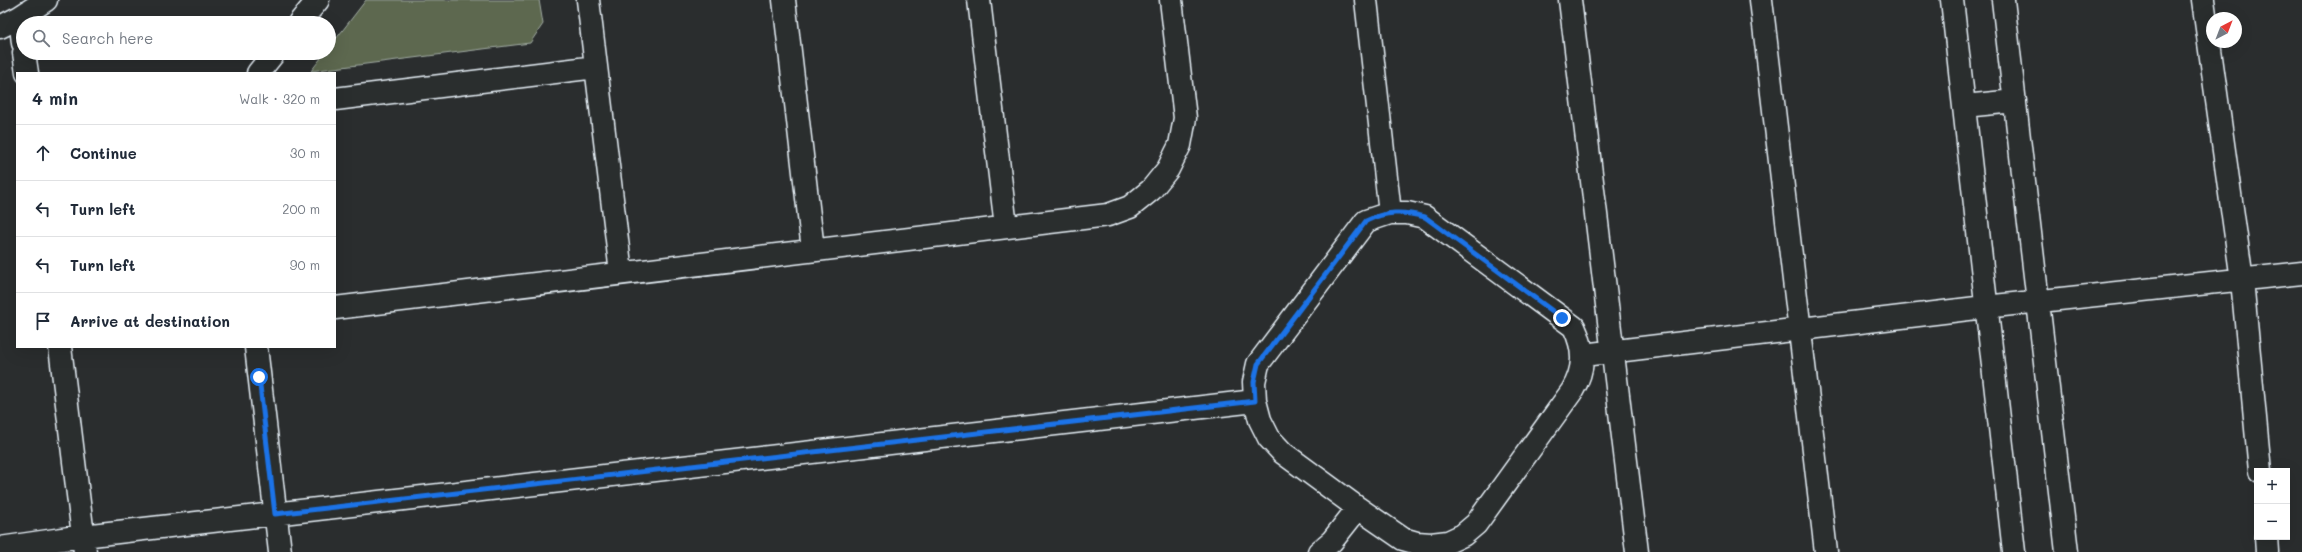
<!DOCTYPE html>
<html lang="en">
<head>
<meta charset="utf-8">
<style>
  body { margin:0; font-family:Mali,sans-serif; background:#f6f6f7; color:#1f2937 }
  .controls { position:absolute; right:12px; bottom:12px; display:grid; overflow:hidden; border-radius:0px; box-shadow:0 4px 16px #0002 }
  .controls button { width:36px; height:36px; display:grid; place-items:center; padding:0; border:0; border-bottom:1px solid #e0e1e3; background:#fff; color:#1f2937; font:20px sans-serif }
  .compass { position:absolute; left:2206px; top:12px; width:36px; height:36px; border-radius:50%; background:#fff; box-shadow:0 4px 16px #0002; rotate:42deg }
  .stop { position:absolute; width:12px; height:12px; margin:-9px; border:3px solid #1a73e8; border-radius:50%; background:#fff }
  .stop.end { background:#1a73e8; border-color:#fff; box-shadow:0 1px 4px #0008 }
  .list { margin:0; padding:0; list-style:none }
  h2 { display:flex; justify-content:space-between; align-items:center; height:52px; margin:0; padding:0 16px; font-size:17px }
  h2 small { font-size:13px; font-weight:400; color:#747a83 }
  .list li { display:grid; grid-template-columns:26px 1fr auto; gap:12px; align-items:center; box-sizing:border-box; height:56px; padding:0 16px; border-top:1px solid #e0e1e3 }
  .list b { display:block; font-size:15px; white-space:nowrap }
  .list em { font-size:13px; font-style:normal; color:#747a83 }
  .icon { flex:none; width:22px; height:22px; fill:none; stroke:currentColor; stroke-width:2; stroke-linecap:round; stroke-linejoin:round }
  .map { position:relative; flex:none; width:2302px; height:552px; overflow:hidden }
  .search { position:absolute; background:#fff; box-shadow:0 4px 16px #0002; left:16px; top:16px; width:320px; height:44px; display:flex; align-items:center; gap:10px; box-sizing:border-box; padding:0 14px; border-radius:22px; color:#747a83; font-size:15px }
  .panel { position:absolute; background:#fff; box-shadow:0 4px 16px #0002; left:16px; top:72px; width:320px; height:276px; border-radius:0px }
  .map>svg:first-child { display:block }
  .green { fill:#5d6850; stroke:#a2aca4 }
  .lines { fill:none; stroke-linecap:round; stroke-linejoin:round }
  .minor-casing { stroke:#e8f1f8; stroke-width:25 }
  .minor { stroke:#2a2d2e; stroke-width:22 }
  .route { stroke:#1a73e8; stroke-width:5 }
</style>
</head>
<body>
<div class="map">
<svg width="2302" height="552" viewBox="0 0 2302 552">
  <rect width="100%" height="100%" fill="#2a2d2e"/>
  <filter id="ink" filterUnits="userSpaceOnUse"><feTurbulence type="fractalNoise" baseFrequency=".025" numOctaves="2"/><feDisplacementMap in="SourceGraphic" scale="8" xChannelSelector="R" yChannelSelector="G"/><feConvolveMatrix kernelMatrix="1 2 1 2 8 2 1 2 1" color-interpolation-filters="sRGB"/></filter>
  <g filter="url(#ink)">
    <!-- green -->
    <path class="green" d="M366,0H539L543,24L530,43L311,71L325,53H329V48Z"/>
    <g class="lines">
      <defs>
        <path id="minor" d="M588,0L621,273
          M784,0L813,250
          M979,0L1006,227
          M1366,0L1390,213
          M1570,0L1637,552
          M1761,0L1826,552
          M1952,0L2014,552
          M2003,0L2067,552
          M2203,0L2242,280L2260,471
          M20,17L23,43
          M299,23L318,0
          M0,27L20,17L46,0
          M24,53L27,73
          M258,73L274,53
          M335,99L596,67
          M1964,106L2015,101
          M1390,213H1407L1425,217L1574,327C1585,350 1585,369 1572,391L1476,524L1463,535L1448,542L1431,544L1417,543L1403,539L1358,508L1283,453L1269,438L1260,420L1255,401L1254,382L1258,364L1366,221Z
          M335,308L1108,215L1130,207L1151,190L1168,169L1180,145L1185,118L1171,0
          M60,347L85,552
          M256,347L280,552
          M1583,355L1985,307L2302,273
          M2266,537L2267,552
          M0,548L83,536L1255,401
          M1319,552L1332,541L1358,508"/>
      </defs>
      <!-- minor casing -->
      <use href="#minor" class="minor-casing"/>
      <!-- minor -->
      <use href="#minor" class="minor"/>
    </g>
  </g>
  <g class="lines" filter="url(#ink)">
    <!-- route -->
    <path class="route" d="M259,377L275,514L1255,401L1254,382L1258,364L1366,221C1386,211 1403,211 1425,217L1562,318"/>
  </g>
</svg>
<div class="controls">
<button>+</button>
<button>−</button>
</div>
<svg class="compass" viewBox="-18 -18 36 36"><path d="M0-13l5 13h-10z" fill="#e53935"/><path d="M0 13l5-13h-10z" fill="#747a83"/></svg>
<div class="stop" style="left:259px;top:377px"></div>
<div class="stop end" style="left:1562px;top:318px"></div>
<div class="search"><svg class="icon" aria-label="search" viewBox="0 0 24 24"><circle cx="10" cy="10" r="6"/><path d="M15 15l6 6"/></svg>Search here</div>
<section class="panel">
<h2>4 min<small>Walk · 320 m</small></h2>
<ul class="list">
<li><svg class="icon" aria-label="ahead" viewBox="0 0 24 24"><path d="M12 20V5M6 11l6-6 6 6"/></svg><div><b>Continue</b></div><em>30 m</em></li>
<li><svg class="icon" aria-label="left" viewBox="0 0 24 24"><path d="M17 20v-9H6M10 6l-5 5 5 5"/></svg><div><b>Turn left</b></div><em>200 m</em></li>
<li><svg class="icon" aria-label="left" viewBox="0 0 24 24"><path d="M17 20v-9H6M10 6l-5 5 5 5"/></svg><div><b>Turn left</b></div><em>90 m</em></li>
<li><svg class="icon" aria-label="arrive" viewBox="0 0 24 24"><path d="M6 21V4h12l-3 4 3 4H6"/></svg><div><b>Arrive at destination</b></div></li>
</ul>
</section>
</div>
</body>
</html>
